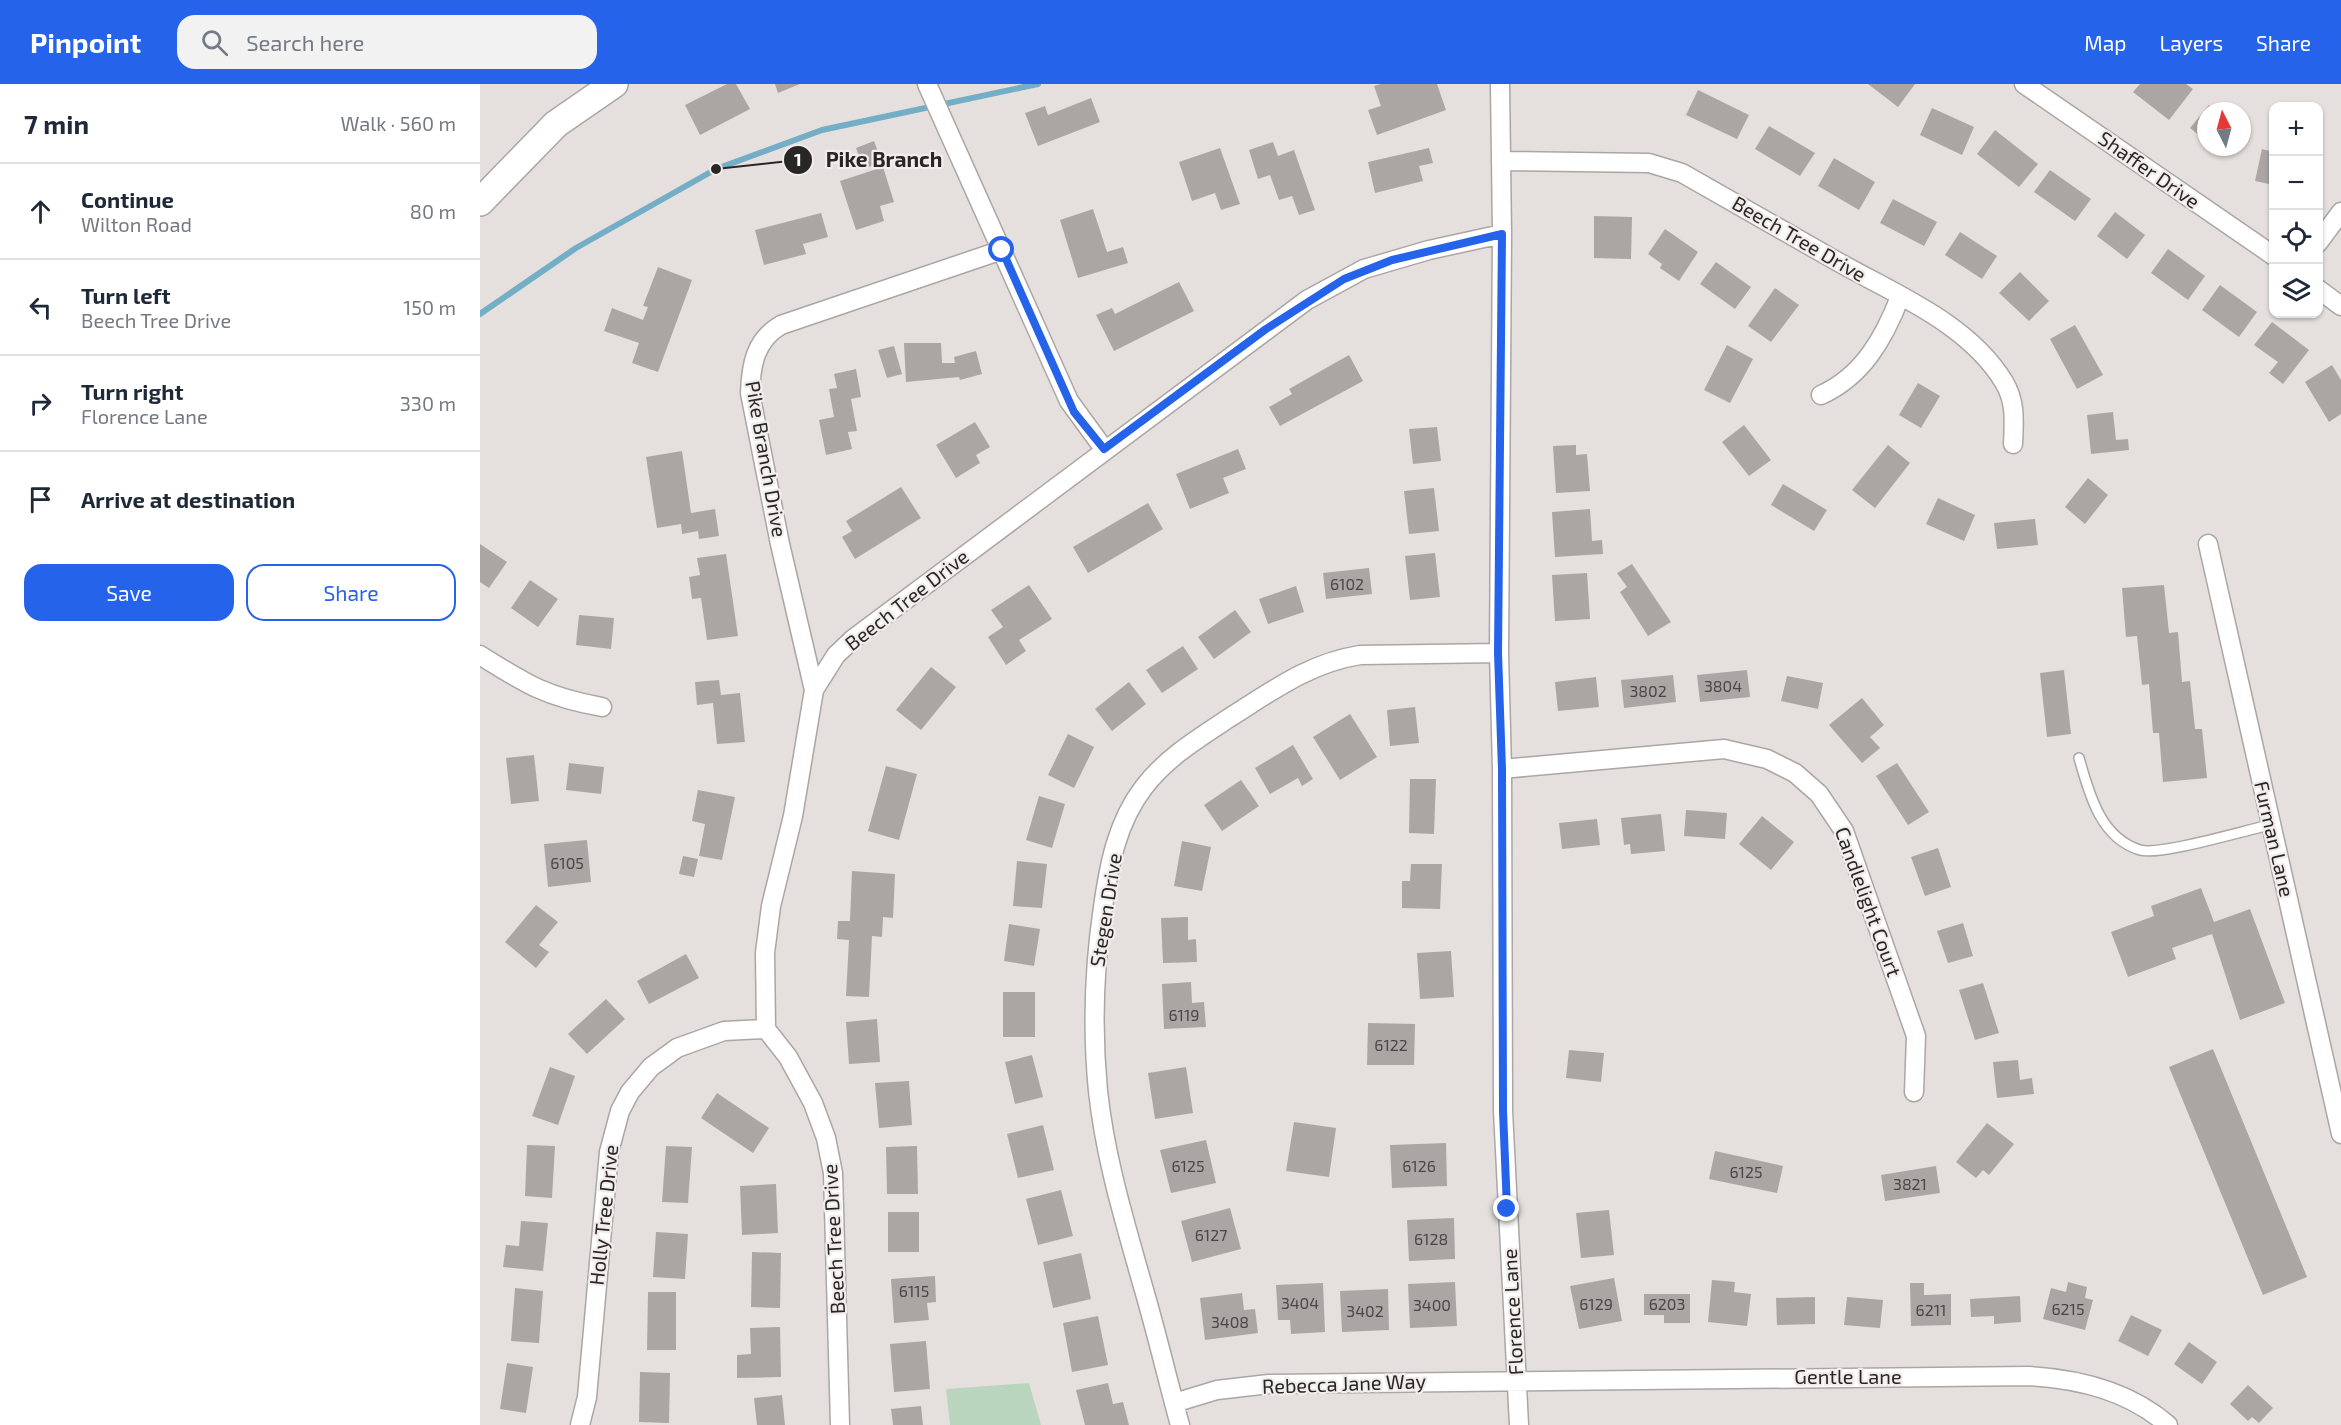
<!DOCTYPE html>
<html lang="en">
<head>
<meta charset="utf-8">
<style>
  body { margin:0; font-family:"Exo 2",sans-serif; background:#f2f2f3; color:#1f2937 }
  .controls { position:absolute; right:18px; top:18px; display:grid; overflow:hidden; border-radius:12px; box-shadow:0 2px 4px #0004 }
  .controls button { width:54px; height:54px; display:grid; place-items:center; padding:0; border:0; border-bottom:2px solid #e0e1e3; background:#fff; color:#1f2937; font:30px sans-serif }
  .compass { position:absolute; left:1717px; top:18px; width:54px; height:54px; border-radius:50%; background:#fff; box-shadow:0 2px 4px #0004; rotate:354deg }
  .stop { position:absolute; width:18px; height:18px; margin:-14px; border:4px solid #2563eb; border-radius:50%; background:#fff }
  .stop.end { background:#2563eb; border-color:#fff; box-shadow:0 2px 6px #0008 }
  .list { margin:0; padding:0; list-style:none }
  h2 { display:flex; justify-content:space-between; align-items:center; height:78px; margin:0; padding:0 24px; font-size:26px }
  h2 small { font-size:20px; font-weight:400; color:#747a83 }
  .list li { display:grid; grid-template-columns:39px 1fr auto; gap:18px; align-items:center; box-sizing:border-box; height:96px; padding:0 24px; border-top:2px solid #e0e1e3 }
  .list b { display:block; font-size:22px; white-space:nowrap }
  .list p { margin:0; font-size:20px; white-space:nowrap; color:#747a83 }
  .list em { font-size:20px; font-style:normal; color:#747a83 }
  .actions { display:flex; gap:12px; padding:18px 24px }
  .actions a { flex:1; padding:14px 0; border:2px solid #2563eb; border-radius:18px; text-align:center; font-size:21px; color:#2563eb }
  .actions .main { background:#2563eb; color:#fff }
  .icon { flex:none; width:33px; height:33px; fill:none; stroke:currentColor; stroke-width:2; stroke-linecap:round; stroke-linejoin:round }
  .map { position:relative; flex:none; width:1861px; height:1341px; overflow:hidden }
  header { display:flex; align-items:center; gap:36px; box-sizing:border-box; height:84px; padding:0 30px; background:#2563eb; color:#fff }
  header strong { font-size:28px }
  nav { display:flex; gap:33px; margin-inline-start:auto; font-size:21px }
  .search { width:420px; height:54px; background:#f2f2f3; display:flex; align-items:center; gap:15px; box-sizing:border-box; padding:0 21px; border-radius:18px; color:#747a83; font-size:22px }
  main { display:flex }
  aside { flex:1; background:#fff }
  .map>svg:first-child { display:block }
  .green { fill:#bad5be }
  .lines { fill:none; stroke-linecap:round; stroke-linejoin:round }
  .stream { stroke:#73aec6; stroke-width:6 }
  .building { fill:#aba6a4 }
  .lane-casing { stroke:#aba6a4; stroke-width:12 }
  .street-casing { stroke:#aba6a4; stroke-width:21 }
  .primary-casing { stroke:#aba6a4; stroke-width:30 }
  .lane { stroke:#fff; stroke-width:9 }
  .street { stroke:#fff; stroke-width:18 }
  .primary { stroke:#fff; stroke-width:27 }
  .route { stroke:#2563eb; stroke-width:8 }
  .labels { text-anchor:middle; stroke-width:4.5; stroke-linejoin:round; paint-order:stroke }
  .number-label { font-size:16px; fill:#494746 }
  .street-label { font-size:20px; fill:#282726; stroke:#f2edeb }
  .leader { fill:none; stroke:#282726; stroke-width:2 }
  .callout-dot { fill:#282726; stroke:#f2edeb; stroke-width:2 }
  .mark-label { font-size:18px; text-anchor:middle; font-weight:bold; fill:#fff }
  .callout-label { font-size:21px; text-anchor:middle; font-weight:bold; fill:#282726; stroke:#f2edeb; stroke-width:4.5; stroke-linejoin:round; paint-order:stroke }
</style>
</head>
<body>
<header>
<strong>Pinpoint</strong>
<div class="search"><svg class="icon" aria-label="search" viewBox="0 0 24 24"><circle cx="10" cy="10" r="6"/><path d="M15 15l6 6"/></svg>Search here</div>
<nav><a>Map</a><a>Layers</a><a>Share</a></nav>
</header>
<main>
<aside>
<h2>7 min<small>Walk · 560 m</small></h2>
<ul class="list">
<li><svg class="icon" aria-label="ahead" viewBox="0 0 24 24"><path d="M12 20V5M6 11l6-6 6 6"/></svg><div><b>Continue</b><p>Wilton Road</p></div><em>80 m</em></li>
<li><svg class="icon" aria-label="left" viewBox="0 0 24 24"><path d="M17 20v-9H6M10 6l-5 5 5 5"/></svg><div><b>Turn left</b><p>Beech Tree Drive</p></div><em>150 m</em></li>
<li><svg class="icon" aria-label="right" viewBox="0 0 24 24"><path d="M7 20v-9h11M14 6l5 5-5 5"/></svg><div><b>Turn right</b><p>Florence Lane</p></div><em>330 m</em></li>
<li><svg class="icon" aria-label="arrive" viewBox="0 0 24 24"><path d="M6 21V4h12l-3 4 3 4H6"/></svg><div><b>Arrive at destination</b></div></li>
</ul>
<div class="actions"><a class="main">Save</a><a>Share</a></div>
</aside>
<div class="map">
<svg width="1861" height="1341" viewBox="0 0 1861 1341">
  <rect width="100%" height="100%" fill="#e5e0de"/>
  <!-- green -->
  <path class="green" d="M549,1299L561,1341H470L466,1305Z"/>
  <g class="lines">
    <!-- stream -->
    <path class="stream" d="M0,230L96,164L236,85L342,46L558,0"/>
  </g>
  <!-- building -->
  <path class="building" d="M247,0H256L270,25L220,51L205,21Z
    M295,0H320L298,9Z
    M901,0H957L966,26L897,51L888,26L901,22L894,2Z
    M1388,0H1435L1418,23Z
    M1660,0H1706L1713,5L1689,36L1653,8Z
    M1218,6L1269,31L1257,55L1206,31Z
    M611,14L620,38L558,62L545,29L565,22L568,31Z
    M1729,21L1736,27H1726V57L1710,44Z
    M1452,24L1494,43L1482,71L1440,51Z
    M1289,42L1335,69L1320,92L1275,65Z
    M1515,46L1558,80L1539,103L1497,70Z
    M394,57L402,78L384,85L376,64Z
    M793,58L798,72L814,66L835,126L819,131L812,112L799,116L790,91L778,95L769,66Z
    M740,64L760,120L741,126L735,109L712,117L699,78Z
    M949,64L953,79L939,82L943,97L895,109L888,78Z
    M1782,65L1794,68V101L1775,97Z
    M1354,74L1395,98L1379,126L1338,102Z
    M403,83L414,118L400,122L404,137L376,146L360,97Z
    M1570,86L1611,115L1595,137L1554,108Z
    M1413,115L1457,138L1444,162L1400,139Z
    M613,125L627,168L643,163L648,179L598,194L580,136Z
    M1635,128L1665,151L1647,175L1617,152Z
    M341,129L348,153L323,160L326,170L284,181L275,146Z
    M1114,132L1152,133L1151,175L1114,174Z
    M1185,145L1218,168L1199,197L1180,184L1182,180L1168,170Z
    M1480,148L1517,172L1502,195L1465,171Z
    M1688,165L1725,192L1708,216L1671,189Z
    M1236,178L1271,203L1255,225L1220,200Z
    M178,183L212,196L178,288L152,279L159,259L124,247L132,224L163,236L168,223L163,222Z
    M1540,188L1569,217L1549,237L1519,209Z
    M699,198L714,227L634,267L616,231L632,224L635,230Z
    M1740,201L1777,228L1759,253L1722,226Z
    M1295,204L1319,221L1291,258L1268,242Z
    M1792,238L1829,266L1803,300L1789,289L1798,278L1774,261Z
    M1595,241L1623,291L1597,305L1570,255Z
    M424,259H461L462,279H475L474,273L496,267L502,290L480,296L479,293L426,298Z
    M1247,261L1273,275L1250,319L1224,306Z
    M414,262L422,290L407,294L398,266Z
    M869,271L883,297L800,342L789,323L812,310L809,305Z
    M1852,281L1861,296V330L1849,338L1825,298Z
    M376,285L381,313L371,315L377,347L368,348L372,365L346,371L339,336L354,333L349,305L357,304L354,290Z
    M1438,299L1460,312L1441,344L1419,331Z
    M1633,328L1636,356L1648,355L1649,366L1611,370L1607,331Z
    M495,338L510,363L496,371L500,379L476,394L456,361Z
    M1264,341L1291,376L1269,392L1242,358Z
    M957,343L961,377L933,380L929,345Z
    M1096,361V371L1107,370L1110,407L1076,409L1073,362Z
    M1408,361L1430,379L1395,424L1372,406Z
    M758,365L766,385L743,394L749,409L710,425L696,390Z
    M202,367L211,429L235,425L239,452L219,455L218,447L202,450L201,440L177,444L166,373Z
    M1608,394L1628,411L1605,440L1585,423Z
    M1303,400L1347,426L1334,447L1291,421Z
    M421,403L441,434L375,475L362,453L372,447L366,437Z
    M954,404L959,447L929,450L924,407Z
    M1458,414L1495,431L1484,457L1446,440Z
    M668,419L683,445L608,489L593,463Z
    M1110,425L1112,457L1122,456L1123,470L1075,473L1072,428Z
    M1555,435L1558,461L1517,465L1514,439Z
    M0,460L27,478L9,504L0,498Z
    M955,469L960,513L930,516L925,472Z
    M246,470L258,552L227,556L221,514L212,515L209,493L220,491L217,474Z
    M1152,480L1191,538L1168,552L1140,508L1147,503L1137,489Z
    M889,484L892,510L846,515L843,489Z
    M1107,489L1110,535L1075,537L1072,491Z
    M50,496L78,515L58,543L31,524Z
    M549,501L572,535L539,556L546,567L526,581L508,553L523,543L511,526Z
    M1684,501L1689,549L1698,548L1702,598L1710,597L1715,645H1722L1727,694L1683,698L1679,649H1673L1669,600L1662,601L1657,552L1646,553L1642,504Z
    M816,502L824,528L788,540L779,515Z
    M755,526L771,548L734,575L718,553Z
    M99,531L134,534L131,565L96,561Z
    M703,562L718,585L682,609L666,586Z
    M451,583L476,603L441,646L416,626Z
    M1267,586L1270,613L1220,618L1217,591Z
    M1584,586L1591,650L1567,653L1560,589Z
    M1193,591L1196,618L1144,624L1141,596Z
    M1307,592L1343,599L1338,625L1301,617Z
    M1116,593L1119,623L1078,627L1075,598Z
    M239,596L241,611L260,609L265,658L237,660L233,619L217,621L215,598Z
    M649,598L666,620L632,647L615,625Z
    M1382,614L1404,641L1390,653L1400,664L1382,679L1349,641Z
    M935,623L939,659L910,662L907,626Z
    M870,630L897,673L860,696L833,653Z
    M588,650L614,663L594,704L568,691Z
    M813,661L833,695L822,702L818,694L790,710L775,684Z
    M54,671L59,717L31,720L26,674Z
    M89,679L124,683L121,710L86,706Z
    M1417,679L1449,728L1428,741L1396,692Z
    M406,682L437,690L419,756L388,747Z
    M930,695H956L954,750L929,749Z
    M761,696L779,722L742,747L724,721Z
    M218,706L255,713L242,776L219,772L225,740L212,737Z
    M559,712L585,720L572,764L546,756Z
    M1206,726L1247,729L1245,755L1204,752Z
    M1181,730L1185,767L1151,770L1150,760L1144,761L1141,734Z
    M1282,732L1314,758L1291,786L1259,760Z
    M1117,735L1120,761L1082,765L1079,739Z
    M107,756L111,798L68,803L64,760Z
    M702,757L731,763L722,807L694,802Z
    M1458,764L1471,803L1445,812L1431,773Z
    M203,772L218,775L214,793L199,790Z
    M537,777L567,780L562,824L533,822Z
    M931,780H962L960,825L922,824V797H930Z
    M372,787L415,790L413,834L403,833L402,853L392,852L389,913L366,912L369,856L357,855L358,837H370Z
    M1721,804L1734,838L1770,825L1805,919L1760,936L1732,850L1692,864L1696,875L1648,893L1631,848L1674,832L1671,822Z
    M56,821L78,838L59,861L69,868L56,884L25,858Z
    M708,833V856L716,855L717,878L683,879L681,834Z
    M1483,839L1493,872L1468,879L1457,847Z
    M529,840L560,845L554,882L524,877Z
    M971,867L974,913L940,915L937,869Z
    M206,870L219,894L169,920L157,897Z
    M711,898L712,919L724,918L726,943L684,945L682,900Z
    M1503,899L1519,949L1495,956L1479,906Z
    M523,908H555V953H523Z
    M126,915L145,935L107,970L88,950Z
    M397,935L400,978L369,980L366,938Z
    M888,939L935,940L934,981H887Z
    M1733,965L1827,1193L1783,1211L1689,983Z
    M1089,966L1124,969L1121,998L1086,994Z
    M552,971L563,1013L535,1020L525,978Z
    M1538,976L1540,996L1552,994L1554,1010L1517,1014L1513,978Z
    M70,983L95,992L78,1041L52,1032Z
    M706,983L713,1029L675,1035L668,989Z
    M429,997L432,1041L399,1044L395,999Z
    M237,1009L289,1044L273,1069L221,1034Z
    M814,1038L856,1044L849,1093L806,1087Z
    M1507,1039L1534,1060L1509,1091L1503,1086L1496,1094L1476,1078Z
    M563,1041L574,1086L538,1094L527,1050Z
    M726,1056L736,1099L691,1109L680,1066Z
    M966,1059L967,1102L912,1104L910,1061Z
    M47,1061L75,1062L72,1114L45,1112Z
    M186,1062L212,1063L208,1119L182,1118Z
    M437,1062L438,1110H407L406,1063Z
    M1235,1067L1303,1082L1297,1109L1229,1095Z
    M1456,1082L1460,1109L1405,1117L1401,1091Z
    M296,1100L298,1149L262,1151L260,1102Z
    M581,1106L593,1152L558,1161L546,1115Z
    M750,1124L761,1165L712,1178L701,1137Z
    M1129,1126L1134,1171L1101,1174L1096,1129Z
    M408,1128H439V1168H408Z
    M974,1134L975,1175L929,1177L927,1136Z
    M41,1137L68,1139L63,1187L23,1183L26,1161L39,1162Z
    M176,1148L208,1150L205,1195L173,1193Z
    M272,1168L301,1169L300,1224L271,1223Z
    M601,1169L611,1215L573,1224L563,1178Z
    M455,1192L456,1218L447,1219L449,1236L414,1239L411,1195Z
    M1134,1194L1142,1237L1099,1245L1090,1202Z
    M1232,1196L1255,1198L1254,1208L1271,1210L1267,1242L1228,1238Z
    M975,1198L977,1242L930,1244L928,1200Z
    M1588,1198L1607,1203L1605,1214L1613,1216L1605,1246L1563,1235L1571,1204L1586,1208Z
    M843,1199L845,1248L811,1250L810,1236H798L796,1201Z
    M1430,1199H1444V1211L1471,1210V1241L1431,1242Z
    M35,1204L63,1207L59,1259L31,1257Z
    M908,1205L909,1246L862,1248L860,1207Z
    M168,1208H196V1266H167Z
    M762,1209L764,1226L775,1225L778,1249L725,1256L720,1214Z
    M1164,1210H1210V1239H1184V1231H1164Z
    M1540,1212L1541,1238L1514,1240V1232L1491,1233L1490,1215Z
    M1335,1213V1240L1297,1241L1296,1214Z
    M1367,1213L1403,1216L1400,1244L1364,1241Z
    M1651,1231L1682,1246L1668,1272L1638,1257Z
    M618,1232L628,1281L592,1288L583,1239Z
    M300,1243L301,1293L257,1294V1271L271,1270L270,1244Z
    M446,1257L450,1305L414,1308L410,1260Z
    M1709,1258L1737,1278L1722,1300L1694,1280Z
    M27,1279L53,1283L46,1329L20,1325Z
    M160,1288L190,1289L189,1339L159,1338Z
    M628,1299L633,1320L643,1318L649,1341H605L596,1306Z
    M1768,1301L1793,1324L1779,1339L1772,1333L1768,1337L1750,1320Z
    M302,1311L305,1341H277L274,1314Z
    M441,1322L443,1341H413L411,1325Z"/>
  <g class="lines">
    <defs>
      <path id="lane" d="M1599,674C1609,709 1620,754 1660,766C1679,772 1766,746 1790,741"/>
      <path id="street" d="M447,0L589,317L624,365
        M1020,0L1022,150L1019,569L1022,685L1023,1027L1039,1341
        M1544,0L1794,172
        M1021,77L1169,79L1202,89C1255,119 1308,149 1360,179C1417,211 1489,240 1524,298C1536,318 1534,337 1533,360
        M1838,159L1861,128
        M1838,205L1861,222
        M1341,311C1383,292 1404,254 1420,213
        M1728,460L1861,1050
        M0,571C47,601 67,613 122,623
        M334,606L300,460L270,309C271,281 275,256 301,241L522,166
        M1022,685L1244,665L1287,675L1315,689L1339,710L1364,747L1436,952L1434,1008
        M694,1319L737,1306L789,1300L1549,1292C1600,1295 1649,1307 1688,1341
        M100,1341L107,1313L129,1068L140,1027L150,1008L171,983L197,964L244,947L286,945
        M360,1341L353,1089L346,1054L333,1019L308,973L286,945L285,869L291,822L313,732L334,606L356,571L373,555L827,216L884,185L949,166L1022,150
        M700,1341C687,1294 676,1246 662,1199C644,1135 625,1073 618,1007C612,946 614,884 623,823C629,781 637,738 664,703C687,673 719,654 749,634C792,607 829,579 880,571L1019,569"/>
      <path id="primary" d="M0,118L76,40L134,0"/>
    </defs>
    <!-- lane casing -->
    <use href="#lane" class="lane-casing"/>
    <!-- street casing -->
    <use href="#street" class="street-casing"/>
    <!-- primary casing -->
    <use href="#primary" class="primary-casing"/>
    <!-- lane -->
    <use href="#lane" class="lane"/>
    <!-- street -->
    <use href="#street" class="street"/>
    <!-- primary -->
    <use href="#primary" class="primary"/>
  </g>
  <g class="lines">
    <!-- route -->
    <path class="route" d="M522,166L594,328L624,365L786,245L864,195L912,176L1022,150L1018,569L1022,685L1023,1027L1027,1125"/>
  </g>
  <g class="labels">
    <!-- number labels -->
    <g class="number-label">
      <text x="867" y="506">6102</text>
      <text x="1243" y="608">3804</text>
      <text x="1168" y="613">3802</text>
      <text x="87" y="785">6105</text>
      <text x="704" y="937">6119</text>
      <text x="911" y="967">6122</text>
      <text x="708" y="1088">6125</text>
      <text x="939" y="1088">6126</text>
      <text x="1266" y="1094">6125</text>
      <text x="1430" y="1106">3821</text>
      <text x="731" y="1157">6127</text>
      <text x="951" y="1161">6128</text>
      <text x="434" y="1213">6115</text>
      <text x="820" y="1225">3404</text>
      <text x="1116" y="1226">6129</text>
      <text x="1187" y="1226">6203</text>
      <text x="952" y="1227">3400</text>
      <text x="1588" y="1231">6215</text>
      <text x="1451" y="1232">6211</text>
      <text x="885" y="1233">3402</text>
      <text x="750" y="1244">3408</text>
    </g>
    <!-- street labels -->
    <g class="street-label">
      <text transform="translate(1669 86) rotate(35)" y="7">Shaffer Drive</text>
      <text transform="translate(1319 155) rotate(30)" y="7">Beech Tree Drive</text>
      <text transform="translate(286 375) rotate(80)" y="7">Pike Branch Drive</text>
      <text transform="translate(427 516) rotate(-38)" y="7">Beech Tree Drive</text>
      <text transform="translate(1794 755) rotate(77)" y="7">Furman Lane</text>
      <text transform="translate(1388 818) rotate(70)" y="7">Candlelight Court</text>
      <text transform="translate(626 826) rotate(-81)" y="7">Stegen Drive</text>
      <text transform="translate(124 1131) rotate(-84)" y="7">Holly Tree Drive</text>
      <text transform="translate(354 1155) rotate(-93)" y="7">Beech Tree Drive</text>
      <text transform="translate(1033 1228) rotate(-93)" y="7">Florence Lane</text>
      <text x="1368" y="1300">Gentle Lane</text>
      <text transform="translate(864 1300) rotate(-2)" y="7">Rebecca Jane Way</text>
    </g>
  </g>
  <!-- callouts -->
  <path class="leader" d="M236 85L318 76"/>
  <g class="callout-dot">
    <circle cx="236" cy="85" r="6"/>
    <circle cx="318" cy="76" r="15"/>
  </g>
  <g class="mark-label">
    <text x="318" y="82">1</text>
  </g>
  <g class="callout-label">
    <text x="404" y="83">Pike Branch</text>
  </g>
</svg>
<div class="controls">
<button>+</button>
<button>−</button>
<button><svg class="icon" aria-label="locate" viewBox="0 0 24 24"><circle cx="12" cy="12" r="6"/><path d="M12 2v4M12 18v4M2 12h4M18 12h4"/></svg></button>
<button><svg class="icon" aria-label="layers" viewBox="0 0 24 24"><path d="M12 4l9 5-9 5-9-5zM3 14l9 5 9-5"/></svg></button>
</div>
<svg class="compass" viewBox="-18 -18 36 36"><path d="M0-13l5 13h-10z" fill="#e53935"/><path d="M0 13l5-13h-10z" fill="#747a83"/></svg>
<div class="stop" style="left:522px;top:166px"></div>
<div class="stop end" style="left:1027px;top:1125px"></div>
</div>
</main>
</body>
</html>
